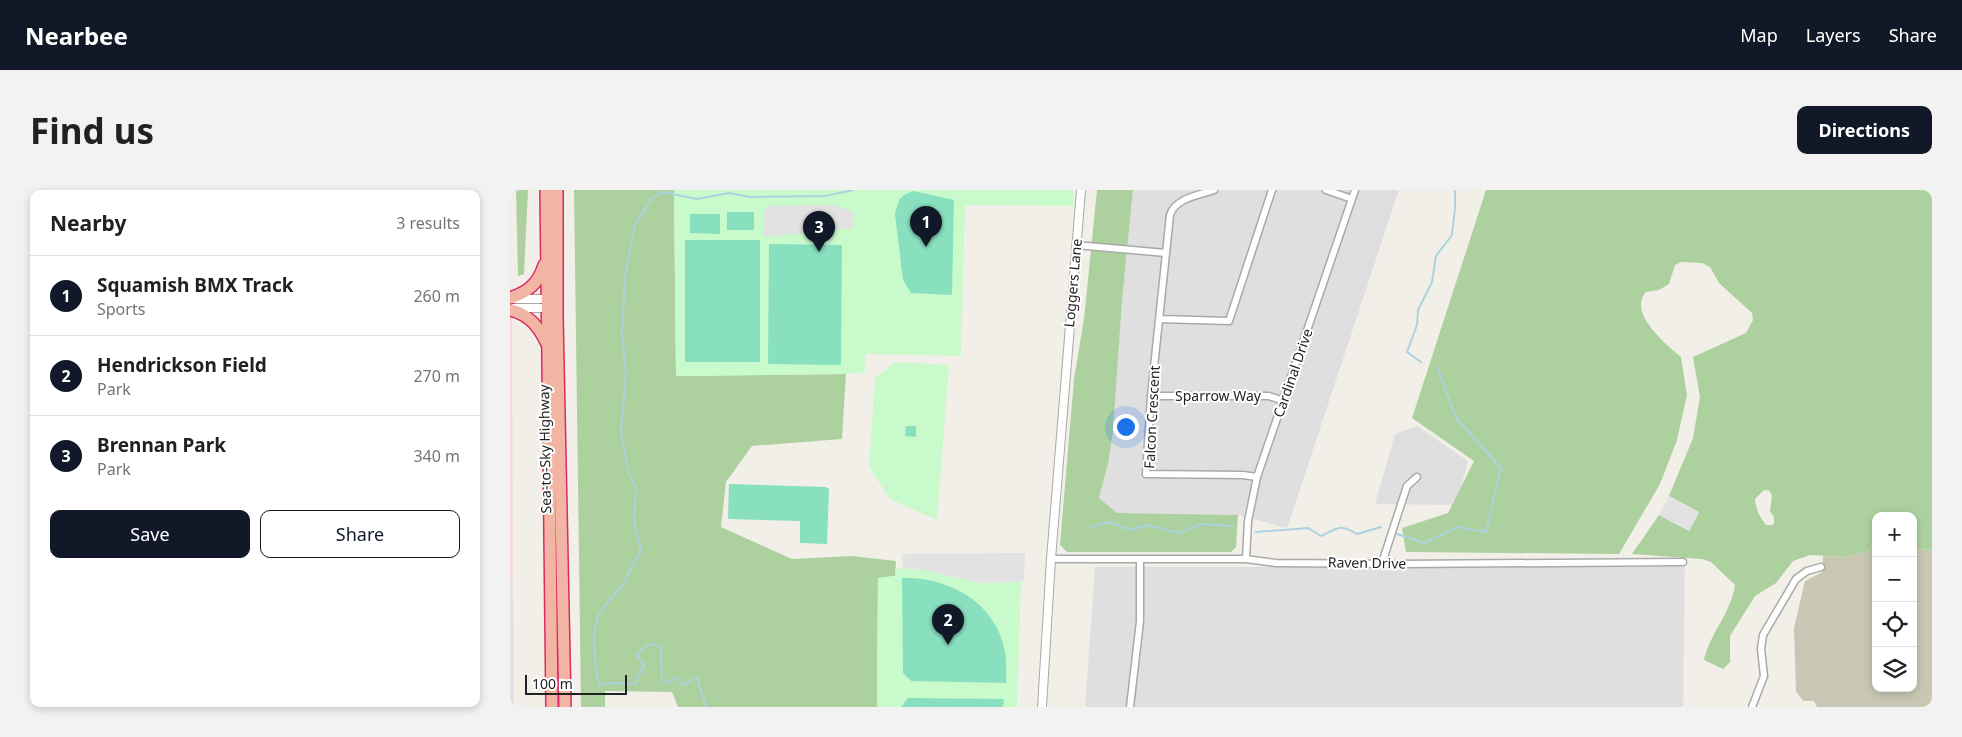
<!DOCTYPE html>
<html lang="en">
<head>
<meta charset="utf-8">
<style>
  body { margin:0; font-family:"Noto Sans",sans-serif; background:#f2f2f2; color:#202124 }
  .controls { position:absolute; right:15px; bottom:15px; display:grid; overflow:hidden; border-radius:10px; box-shadow:0 2px 8px #0003 }
  .controls button { width:45px; height:45px; display:grid; place-items:center; padding:0; border:0; border-bottom:1px solid #e0e0e0; background:#fff; color:#202124; font:25px sans-serif }
  .scale { position:absolute; left:15px; bottom:12px; width:102px; box-sizing:border-box; padding-left:5px; border:2px solid #222; border-top:0; font-size:14px; line-height:18px; white-space:nowrap; color:#222; -webkit-text-stroke:4px #fff; paint-order:stroke }
  .you { position:absolute; left:615px; top:236px; width:18px; height:18px; margin:-12px; border:4px solid #fff; border-radius:50%; background:#1a73e8; box-shadow:0 0 0 8px #1a73e833 }
  .badge { display:grid; place-items:center; width:32px; height:32px; border-radius:50%; background:#111827; color:#fff; font-size:16px; font-weight:700 }
  .pin { position:absolute; translate:-50% -41px; filter:drop-shadow(0 1px 2px #0008) }
  .pin::after { content:''; position:absolute; top:26px; width:18px; height:15px; background:inherit; clip-path:polygon(0 0,100% 0,50% 100%) }
  .list { margin:0; padding:0; list-style:none }
  h2 { display:flex; justify-content:space-between; align-items:center; height:65px; margin:0; padding:0 20px; font-size:21px }
  h2 small { font-size:16px; font-weight:400; color:#757577 }
  .list li { display:grid; grid-template-columns:32px 1fr auto; gap:15px; align-items:center; box-sizing:border-box; height:80px; padding:0 20px; border-top:1px solid #e0e0e0 }
  .list b { display:block; font-size:19px; white-space:nowrap }
  .list p { margin:0; font-size:16px; white-space:nowrap; color:#757577 }
  .list em { font-size:16px; font-style:normal; color:#757577 }
  .actions { display:flex; gap:10px; padding:15px 20px }
  .actions a { flex:1; padding:11px 0; border:1px solid #111827; border-radius:10px; text-align:center; font-size:18px; color:#111827 }
  .actions .main { background:#111827; color:#fff }
  .icon { flex:none; width:28px; height:28px; fill:none; stroke:currentColor; stroke-width:2; stroke-linecap:round; stroke-linejoin:round }
  .map { position:relative; flex:none; width:1422px; height:517px; overflow:hidden; border-radius:10px }
  header { display:flex; align-items:center; gap:30px; box-sizing:border-box; height:70px; padding:0 25px; background:#111827; color:#fff }
  header strong { font-size:24px }
  nav { display:flex; gap:28px; margin-inline-start:auto; font-size:18px }
  .intro { display:flex; align-items:center; justify-content:space-between; box-sizing:border-box; height:120px; padding:0 30px }
  h1 { margin:0; font-size:35px }
  .button { padding:12px 22px; border-radius:10px; background:#111827; color:#fff; font-size:18px; font-weight:700 }
  main { display:flex; gap:30px; padding:0 30px }
  aside { flex:1; background:#fff; border-radius:10px; box-shadow:0 2px 8px #0003 }
  .map>svg:first-child { display:block }
  .residential { fill:#e0dfdf }
  .commercial { fill:#f2dad9 }
  .industrial { fill:#ebdbe8 }
  .construction { fill:#c7c7b4 }
  .forest { fill:#add19e; fill-rule:evenodd }
  .park { fill:#c8facc }
  .pitch { fill:#88e0be }
  .parking { fill:#e2e2e2 }
  .lines { fill:none; stroke-linecap:round; stroke-linejoin:round }
  .stream { stroke:#aad3df; stroke-width:2 }
  .minor-casing { stroke:#a9a9a9; stroke-width:9 }
  .tertiary-casing { stroke:#a9a9a9; stroke-width:10 }
  .trunk-casing { stroke:#dc2a67; stroke-width:14 }
  .minor { stroke:#fff; stroke-width:6 }
  .tertiary { stroke:#fff; stroke-width:8 }
  .trunk { stroke:#f2b4a3; stroke-width:11 }
  .labels { text-anchor:middle; stroke-width:4; stroke-linejoin:round; paint-order:stroke }
  .street-label { font-size:14px; fill:#222; stroke:#fff }
</style>
</head>
<body>
<header>
<strong>Nearbee</strong>
<nav><a>Map</a><a>Layers</a><a>Share</a></nav>
</header>
<div class="intro"><h1>Find us</h1><a class="button">Directions</a></div>
<main>
<aside>
<h2>Nearby<small>3 results</small></h2>
<ul class="list">
<li><span class="badge">1</span><div><b>Squamish BMX Track</b><p>Sports</p></div><em>260 m</em></li>
<li><span class="badge">2</span><div><b>Hendrickson Field</b><p>Park</p></div><em>270 m</em></li>
<li><span class="badge">3</span><div><b>Brennan Park</b><p>Park</p></div><em>340 m</em></li>
</ul>
<div class="actions"><a class="main">Save</a><a>Share</a></div>
</aside>
<div class="map">
<svg width="1422" height="517" viewBox="0 0 1422 517">
  <rect width="100%" height="100%" fill="#f2efe9"/>
  <!-- residential -->
  <path class="residential" d="M623,0H889L777,338L728,325L607,323L589,308L598,274L603,241L612,111Z
    M907,236L958,271L946,315L865,314L885,244Z
    M585,377H1175L1173,517H575Z"/>
  <!-- commercial -->
  <path class="commercial" d="M0,127H2L3,390H0Z"/>
  <!-- industrial -->
  <path class="industrial" d="M0,390H3L4,517H0Z"/>
  <!-- construction -->
  <path class="construction" d="M1366,343V498H1403V359L1422,360V517H1307L1304,511H1293L1286,501L1284,438L1295,391L1312,382L1313,366L1336,367L1359,361Z"/>
  <!-- forest -->
  <path class="forest" d="M6,0H18L14,84L8,86Z
    M64,0H164L166,186L336,184L332,249L242,256L216,292L211,337L282,369L342,366L386,371L385,386L368,388L367,517H168L162,502L95,501V517H71Z
    M587,0H623L612,111L603,241L598,274L589,308L607,323L728,325L726,357L721,362H557L550,355L564,189L574,129Z
    M976,0H1422V360L1403,359V326H1366V343L1359,361L1335,367L1300,365L1283,371L1266,393L1245,406L1220,446V472L1213,479L1194,470C1200,443 1221,423 1225,395L1201,372L1192,369L1122,364L1149,325L1179,341L1189,322L1159,306L1183,248L1190,207L1183,167L1236,143L1243,130L1242,123L1209,93L1200,77L1192,73L1171,72L1165,75L1159,94L1149,100L1136,102C1117,123 1157,155 1171,167L1177,205L1167,250L1150,294L1109,364L896,362L892,338L938,323L964,271L902,228ZM1254,300L1260,301L1262,306L1260,321L1264,327V333L1262,335H1256C1249,326 1246,320 1245,309Z"/>
  <!-- park -->
  <path class="park" d="M164,0H564L563,16L455,15L451,166L356,164L355,182L336,184L166,186Z
    M386,172L439,175L427,330L380,309L359,277L365,188Z
    M386,378L414,380L471,393L511,391L507,517H367L368,388L385,386Z"/>
  <!-- pitch -->
  <path class="pitch" d="M403,1L444,10L442,105L401,103L393,90L385,24L389,10L394,5Z
    M217,22H244V40H217Z
    M180,24H210V44L180,43Z
    M175,50H250V172H175Z
    M259,54L332,55L331,175L258,174Z
    M396,236H406V247L395,246Z
    M219,294L316,297L319,299L317,354L290,353V331L218,329Z
    M392,388C438,386 487,413 495,462C497,472 496,483 496,493L401,491L393,483Z
    M398,508L494,509L493,517H391Z"/>
  <!-- parking -->
  <path class="parking" d="M322,15L343,22V38L253,47L255,16Z
    M1159,306L1189,322L1179,341L1149,325Z
    M515,363L514,390L506,392L471,393L414,380L393,378L392,364Z"/>
  <g class="lines">
    <!-- stream -->
    <path class="stream" d="M911,172L897,162L907,135L908,120L922,92L926,66L942,45L945,18V0
      M581,337L599,332L621,340L637,335L669,343L691,334L722,336
      M746,342L798,338L811,346C829,338 829,333 847,344L871,337
      M887,344L914,353L947,337L976,342L991,278L946,228L927,176
      M196,517L187,487L173,495L166,487L157,493L152,490L151,456C140,452 134,456 127,465L134,475L125,494L103,493L89,495C85,477 80,439 90,423C96,412 107,403 114,392C120,381 123,371 131,362L124,332L126,298L118,281L111,242L116,184L112,142L115,86L125,35L142,8L152,2L187,9L219,3L240,7L315,6L343,0"/>
    <defs>
      <path id="minor" d="M704,0C690,5 665,8 660,25L641,206L636,284L733,285L747,287
        M816,0L842,9
        M566,55L656,63
        M649,129L719,131L762,0
        M641,206H759L774,211
        M541,369H736L766,373L891,374L1173,372
        M736,369L738,331L747,287L845,0
        M872,373L897,296L907,287
        M620,517L630,431V370
        M1242,517L1254,486L1251,459L1253,445L1286,389L1297,381L1311,377"/>
      <path id="tertiary" d="M2,109H40
        M4,118H40
        M532,517L541,369L571,0"/>
      <path id="trunk" d="M36,0L42,517
        M47,0V127L55,517
        M0,108C18,102 28,94 34,75
        M0,120C19,124 29,137 37,154"/>
    </defs>
    <!-- minor casing -->
    <use href="#minor" class="minor-casing"/>
    <!-- tertiary casing -->
    <use href="#tertiary" class="tertiary-casing"/>
    <!-- trunk casing -->
    <use href="#trunk" class="trunk-casing"/>
    <!-- minor -->
    <use href="#minor" class="minor"/>
    <!-- tertiary -->
    <use href="#tertiary" class="tertiary"/>
    <!-- trunk -->
    <use href="#trunk" class="trunk"/>
  </g>
  <g class="labels">
    <!-- street labels -->
    <g class="street-label">
      <text transform="translate(563 93) rotate(-85)" y="5">Loggers Lane</text>
      <text transform="translate(783 183) rotate(-71)" y="5">Cardinal Drive</text>
      <text x="708" y="211">Sparrow Way</text>
      <text transform="translate(642 227) rotate(-87)" y="5">Falcon Crescent</text>
      <text transform="translate(35 259) rotate(-91)" y="5">Sea-to-Sky Highway</text>
      <text transform="translate(857 373) rotate(1)" y="5">Raven Drive</text>
    </g>
  </g>
</svg>
<div class="controls">
<button>+</button>
<button>−</button>
<button><svg class="icon" aria-label="locate" viewBox="0 0 24 24"><circle cx="12" cy="12" r="6"/><path d="M12 2v4M12 18v4M2 12h4M18 12h4"/></svg></button>
<button><svg class="icon" aria-label="layers" viewBox="0 0 24 24"><path d="M12 4l9 5-9 5-9-5zM3 14l9 5 9-5"/></svg></button>
</div>
<div class="scale">100 m</div>
<div class="you"></div>
<div class="pin badge" style="left:416px;top:57px">1</div>
<div class="pin badge" style="left:438px;top:455px">2</div>
<div class="pin badge" style="left:309px;top:62px">3</div>
</div>
</main>
</body>
</html>
